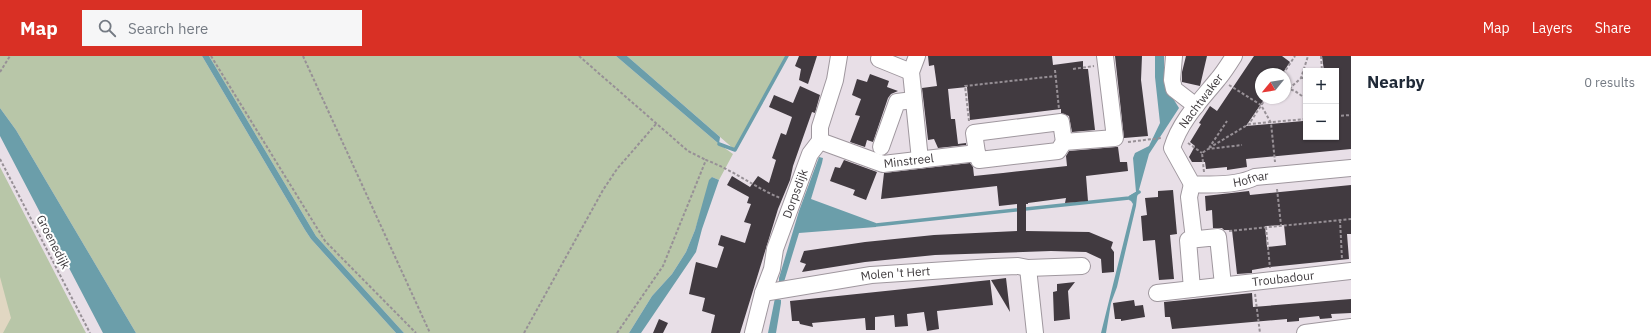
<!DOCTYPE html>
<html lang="en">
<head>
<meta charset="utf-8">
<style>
  body { margin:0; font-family:"IBM Plex Sans",sans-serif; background:#f6f6f7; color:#1f2937 }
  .controls { position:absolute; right:12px; top:12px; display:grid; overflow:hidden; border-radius:0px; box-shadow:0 1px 3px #0004 }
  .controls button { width:36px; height:36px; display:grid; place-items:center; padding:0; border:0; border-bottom:1px solid #e0e1e3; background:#fff; color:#1f2937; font:20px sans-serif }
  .compass { position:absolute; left:1255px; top:12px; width:36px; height:36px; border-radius:50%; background:#fff; box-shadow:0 1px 3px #0004; rotate:240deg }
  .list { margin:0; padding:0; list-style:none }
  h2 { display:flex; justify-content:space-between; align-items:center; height:52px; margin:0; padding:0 16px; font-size:17px }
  h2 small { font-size:13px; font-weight:400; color:#747a83 }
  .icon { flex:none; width:22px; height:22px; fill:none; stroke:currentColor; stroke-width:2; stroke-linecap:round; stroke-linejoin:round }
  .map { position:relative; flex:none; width:1351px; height:277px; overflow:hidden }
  header { display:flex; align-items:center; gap:24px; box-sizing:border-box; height:56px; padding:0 20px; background:#d93025; color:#fff }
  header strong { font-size:19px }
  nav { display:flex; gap:22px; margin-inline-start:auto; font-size:14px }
  .search { width:280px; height:36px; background:#f6f6f7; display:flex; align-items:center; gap:10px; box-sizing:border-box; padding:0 14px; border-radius:0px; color:#747a83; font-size:15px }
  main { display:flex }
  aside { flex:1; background:#fff }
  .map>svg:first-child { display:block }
  .industrial { fill:#e1d7c2 }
  .green { fill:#b8c6a8 }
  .water { fill:#6b9eaa }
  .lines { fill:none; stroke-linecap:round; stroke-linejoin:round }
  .stream { stroke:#6b9eaa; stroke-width:3.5 }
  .building { fill:#413a40; fill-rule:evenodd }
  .minor-casing { stroke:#9f979e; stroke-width:18 }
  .path { stroke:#979096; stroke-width:2; stroke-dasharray:3 2; stroke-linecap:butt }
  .minor { stroke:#fff; stroke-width:16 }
  .labels { text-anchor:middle; stroke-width:4; stroke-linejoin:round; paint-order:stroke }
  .street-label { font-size:12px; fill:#3f3b3e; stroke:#fff }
</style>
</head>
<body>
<header>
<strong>Map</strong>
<div class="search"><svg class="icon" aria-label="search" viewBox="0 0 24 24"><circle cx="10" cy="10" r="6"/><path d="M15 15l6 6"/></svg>Search here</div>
<nav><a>Map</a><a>Layers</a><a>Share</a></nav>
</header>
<main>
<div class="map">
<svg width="1351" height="277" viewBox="0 0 1351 277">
  <rect width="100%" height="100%" fill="#e8dfe7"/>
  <!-- industrial -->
  <path class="industrial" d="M0,189L22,277H0Z"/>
  <!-- green -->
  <path class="green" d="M0,0H202L305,174L311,183L396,277H136L16,74L0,52Z
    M209,0H616L719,88L733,98L719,124L712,121L695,174L686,196L672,218L652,240L629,277H404L316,180Z
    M627,0H787L735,94Z
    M0,111L86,277H3L11,262L0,221Z"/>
  <!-- water -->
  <path class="water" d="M202,0H209L316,180L404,277H396L311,183L305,174Z
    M616,0H627L720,81L719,88Z
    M1155,0H1164V28L1179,52L1149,98L1137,141L1136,150L1117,231L1111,247L1106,277H1101L1133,148L1131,145L1129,144V140L1136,136L1133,102L1135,97L1149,90L1160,67L1155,21Z
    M0,52L16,74L136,277H103L0,80Z
    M819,101L823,102L822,107L811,143L876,167V171L799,177L784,226H779V222L799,155Z
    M712,121L719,124L702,173L696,196L641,277H629L652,240L672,218L686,196L695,174L709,124Z
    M775,242L781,244V247L776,277H768Z"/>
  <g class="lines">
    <!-- stream -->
    <path class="stream" d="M719,88L735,94L787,0
      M876,169L1129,142L1139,136"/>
  </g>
  <!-- building -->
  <path class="building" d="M799,0H817L808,28L799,24L801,13L795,10Z
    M928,0H1052L1053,9L1083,5V13H1088L1095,74L1072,76L1069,60L1061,57V53L970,64L967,31L948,33L951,63H955L958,88L966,87V89L938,92L934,83L928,84L922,32L937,30L934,9L929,10Z
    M1115,0H1142L1141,24L1148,80L1124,82Z
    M1186,0H1207L1200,30L1182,26V16Z
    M1254,0H1282L1290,6L1282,18H1261V42H1265L1246,70L1303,65L1305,81H1336V15H1324L1322,0H1351V93L1246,103L1247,111L1227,114V111L1206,113L1205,106H1192L1189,101L1195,90L1190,86L1201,68L1199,67L1210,50L1217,55Z
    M870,18L889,25L887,31L898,35L891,38L888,42L873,86L867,84L865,91L850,86L860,60L855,59L861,43L852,39L857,23L867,26Z
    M800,30L820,39L815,57L812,56L793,110L790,124L778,153L740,277H711L715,259L702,255L705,242L689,238L696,206L717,212L724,191L718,189L721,179L745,187L751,168L744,166L751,148L747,147L749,141L727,129L732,120L750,131L758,120L769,127L776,104L772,102L781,77L786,79L792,61L769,51L774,39L793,47Z
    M1116,91H1118L1120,106H1127L1128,115L1086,120L1088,145L1065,147L1066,142L1028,147V148H1026V175L1089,176L1113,186L1111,192L1114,196V216L1102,217L1101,203L1086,196L1051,195L935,199L865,206L802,216L806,208L800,206L804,195L865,186L934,179L1017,175V148L999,150L997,130L881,143L884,117L970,107L973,111L974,120L1003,117L1067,110L1066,100L1069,95Z
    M844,104L877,116L866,144L853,139L855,134L830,125L835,111L840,112Z
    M1351,129V178H1347L1349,203L1269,211L1252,214V217L1237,218L1232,174H1224L1222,172H1213L1212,154L1206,155L1205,140L1249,135L1250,139ZM1284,169L1286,189L1267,191L1265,170Z
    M1173,134L1177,178L1170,179L1174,223L1159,224L1155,184L1143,185L1141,160L1147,159L1145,142L1158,141V135Z
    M1006,222L1010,256L991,224Z
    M990,224L993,249L937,255L939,273L927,275L924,256L907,258L908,270L895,271L894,259L875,261V274H866L865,262L812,267L813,271L800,268L799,265H792L790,245Z
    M1075,226L1068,235L1070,263L1054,265L1053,236L1057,235V228Z
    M1252,237L1253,251L1351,243V257L1331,258L1332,262L1320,263L1319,260L1299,262V265L1287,266V263L1172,273L1170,261H1165L1164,246Z
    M1134,244L1135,250L1143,249L1145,261L1121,265V263H1115L1113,247Z
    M659,263L668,267L663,277H653Z"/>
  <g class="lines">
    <defs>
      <g id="minor">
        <path d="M917,0L911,16L920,104"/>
        <path d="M1174,0L1172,24L1174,33L1196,50"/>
        <path id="s1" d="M1234,0C1229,8 1224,16 1218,23C1201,44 1180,65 1172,92L1192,128C1210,129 1239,129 1255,121L1351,112"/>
        <path d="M879,3L911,16"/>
        <path id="s2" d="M820,85L883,108L977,97L979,104L1058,95L1064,86L1115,82L1105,0"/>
        <path d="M881,91L897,46L913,44"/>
        <path d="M977,97L974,77L1061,66L1064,86"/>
        <path d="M1192,128L1189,141L1194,183"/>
        <path d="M1028,212L1035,277"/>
        <path d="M1192,233L1188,184L1218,181L1223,229"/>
        <path id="s3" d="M763,237L871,219L993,211L1018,210L1028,212L1082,210"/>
        <path id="s4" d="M1157,237L1351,215"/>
        <path id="s5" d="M753,277L763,237L772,213L775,193L810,98L820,85V71L835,24L839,0"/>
        <path d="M1305,277L1351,271"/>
      </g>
    </defs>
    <!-- minor casing -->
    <use href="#minor" class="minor-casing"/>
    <!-- path -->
    <path class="path" d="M211,0L325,185L416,277
      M303,0L430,277
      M579,0L688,95L706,104
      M1321,0L1322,15
      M1073,13L1094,10
      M1055,14L1059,53
      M0,16L10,0
      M1283,18L1295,0
      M1301,22H1306
      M1229,29L1261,49L1271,67L1275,106
      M1285,31L1289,33
      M1266,42L1249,68L1306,63
      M1306,43L1295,35L1289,33L1301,22L1308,0
      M1306,49V59
      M1336,60L1351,59
      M969,65L965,30L1056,20
      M1128,86L1161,82
      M1188,87L1202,97
      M1209,92L1249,68
      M1209,92L1227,65
      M0,103L90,277
      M1204,116L1202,97L1208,93L1242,89
      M1277,133L1281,169
      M1340,164L1342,203
      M1266,171L1270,212
      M1229,175L1351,163
      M1255,238L1260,277
      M524,277L603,134L617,113L656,68
      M617,277L663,210L706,104C733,114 754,131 780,142"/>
    <!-- minor -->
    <use href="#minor" class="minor"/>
  </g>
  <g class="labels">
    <!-- street labels -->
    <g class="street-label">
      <text transform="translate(1201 45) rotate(-53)" y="4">Nachtwaker</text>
      <text dy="4" stroke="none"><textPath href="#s2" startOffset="93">Minstreel</textPath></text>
      <text dy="4" stroke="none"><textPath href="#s1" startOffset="212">Hofnar</textPath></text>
      <text dy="4" stroke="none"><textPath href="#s5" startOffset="146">Dorpsdijk</textPath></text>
      <text transform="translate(53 186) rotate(63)" y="4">Groenedijk</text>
      <text dy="4" stroke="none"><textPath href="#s3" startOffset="134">Molen 't Hert</textPath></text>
      <text dy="4" stroke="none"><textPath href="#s4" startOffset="127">Troubadour</textPath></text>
    </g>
  </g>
</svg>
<div class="controls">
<button>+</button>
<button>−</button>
</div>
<svg class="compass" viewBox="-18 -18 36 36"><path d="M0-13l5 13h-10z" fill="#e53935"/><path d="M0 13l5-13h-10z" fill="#747a83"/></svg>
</div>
<aside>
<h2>Nearby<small>0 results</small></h2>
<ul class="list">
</ul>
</aside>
</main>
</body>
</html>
